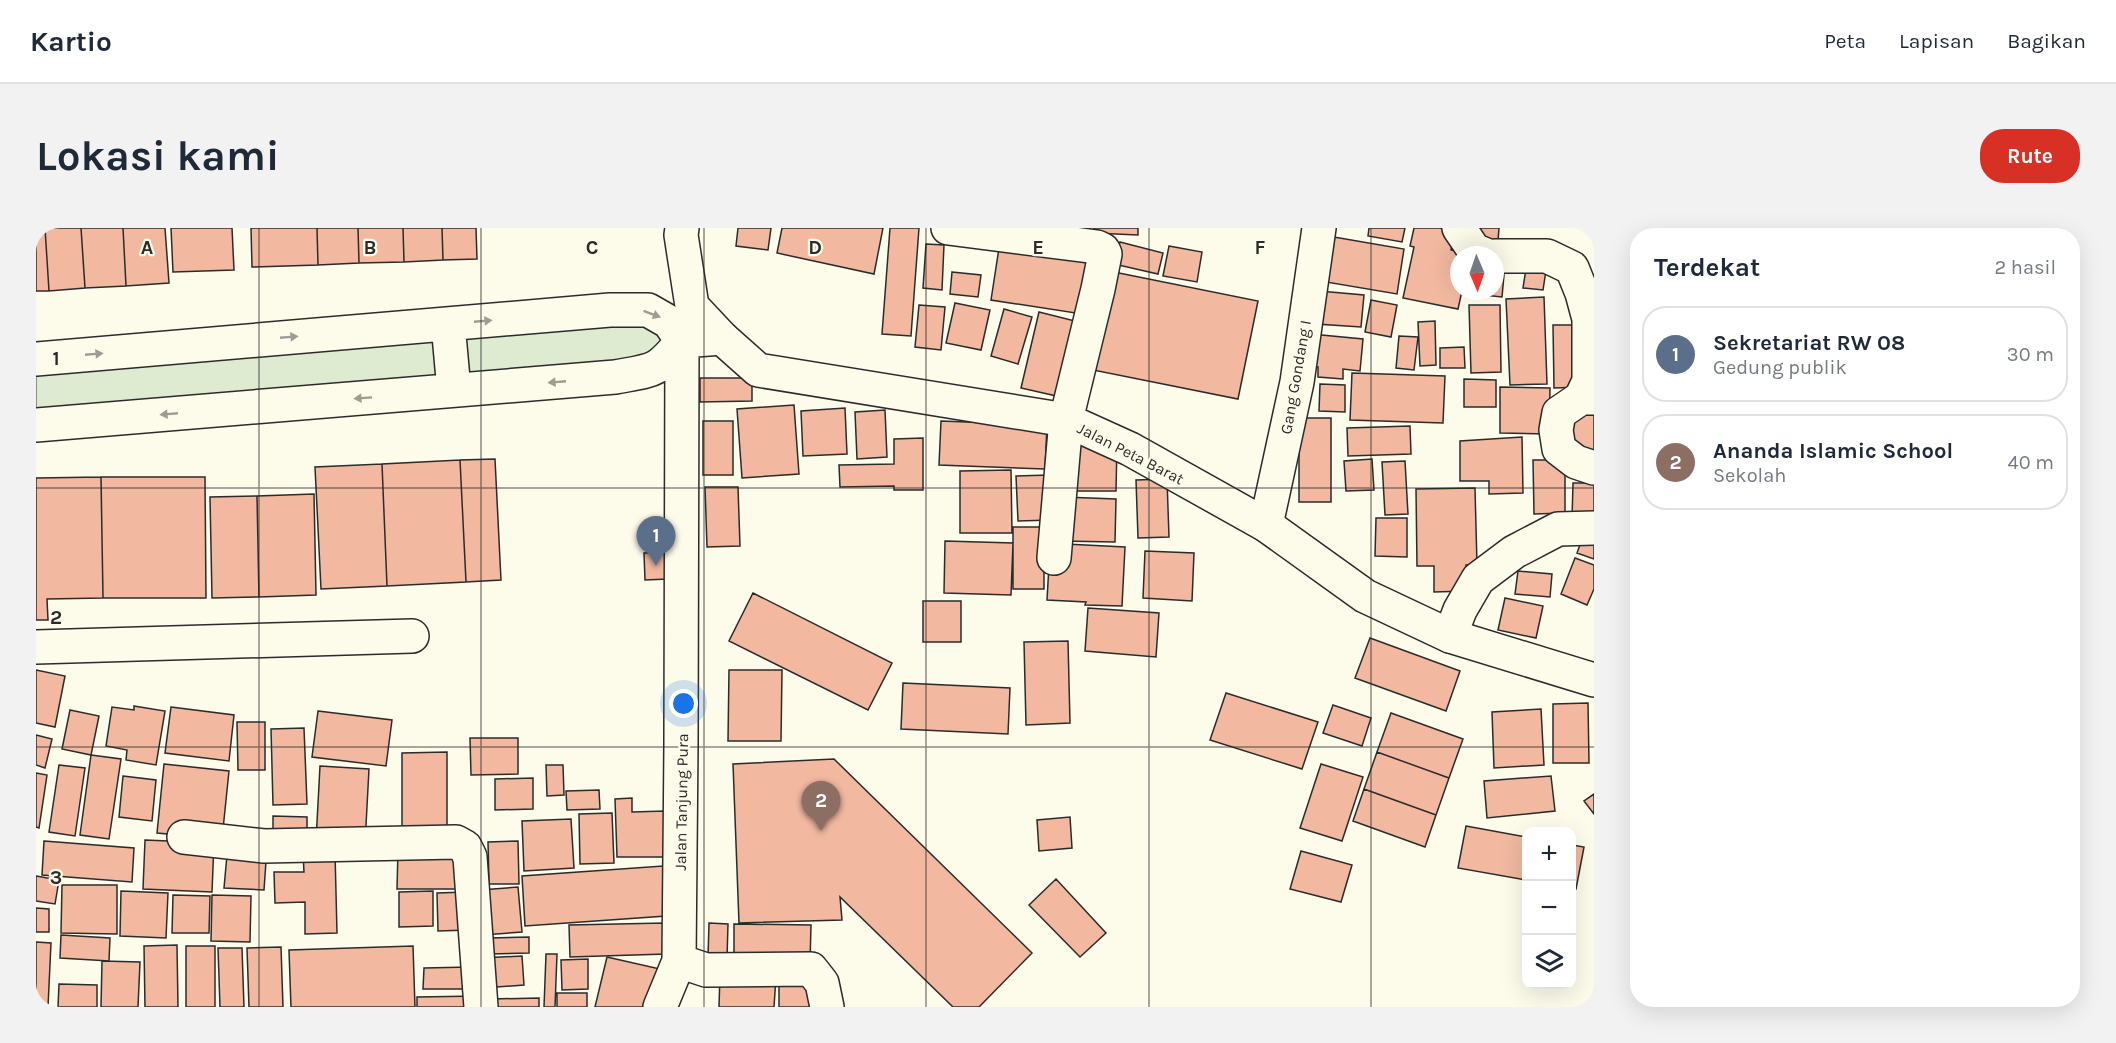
<!DOCTYPE html>
<html lang="id">
<head>
<meta charset="utf-8">
<style>
  body { margin:0; font-family:Karla,sans-serif; background:#f2f2f3; color:#1f2937 }
  .controls { position:absolute; right:18px; bottom:18px; display:grid; overflow:hidden; border-radius:12px; box-shadow:0 6px 24px #0002 }
  .controls button { width:54px; height:54px; display:grid; place-items:center; padding:0; border:0; border-bottom:2px solid #e0e1e3; background:#fff; color:#1f2937; font:30px sans-serif }
  .compass { position:absolute; left:1414px; top:18px; width:54px; height:54px; border-radius:50%; background:#fff; box-shadow:0 6px 24px #0002; rotate:178deg }
  .you { position:absolute; left:648px; top:476px; width:21px; height:21px; margin:-15px; border:4px solid #fff; border-radius:50%; background:#1a73e8; box-shadow:0 0 0 9px #1a73e833 }
  .badge { display:grid; place-items:center; width:39px; height:39px; border-radius:50%; background:#d93025; color:#fff; font-size:20px; font-weight:700 }
  .pin { position:absolute; translate:-50% -50px; filter:drop-shadow(0 2px 3px #0008) }
  .pin::after { content:''; position:absolute; top:32px; width:21px; height:18px; background:inherit; clip-path:polygon(0 0,100% 0,50% 100%) }
  .list { margin:0; padding:0; list-style:none }
  h2 { display:flex; justify-content:space-between; align-items:center; height:78px; margin:0; padding:0 24px; font-size:26px }
  h2 small { font-size:20px; font-weight:400; color:#747a83 }
  .list li { display:grid; grid-template-columns:39px 1fr auto; gap:18px; align-items:center; box-sizing:border-box; height:96px; margin:0 12px 12px; padding:0 12px; border:2px solid #e0e1e3; border-radius:24px }
  .list b { display:block; font-size:22px; white-space:nowrap }
  .list p { margin:0; font-size:20px; white-space:nowrap; color:#747a83 }
  .list em { font-size:20px; font-style:normal; color:#747a83 }
  .icon { flex:none; width:33px; height:33px; fill:none; stroke:currentColor; stroke-width:2; stroke-linecap:round; stroke-linejoin:round }
  .map { position:relative; flex:none; width:1558px; height:779px; overflow:hidden; border-radius:24px }
  header { display:flex; align-items:center; gap:36px; box-sizing:border-box; height:84px; padding:0 30px; background:#fff; border-bottom:2px solid #e0e1e3 }
  header strong { font-size:28px }
  nav { display:flex; gap:33px; margin-inline-start:auto; font-size:21px }
  .intro { display:flex; align-items:center; justify-content:space-between; box-sizing:border-box; height:144px; padding:0 36px }
  h1 { margin:0; font-size:42px }
  .button { padding:15px 27px; border-radius:24px; background:#d93025; color:#fff; font-size:21px; font-weight:700 }
  main { display:flex; gap:36px; padding:0 36px }
  aside { flex:1; background:#fff; border-radius:24px; box-shadow:0 6px 24px #0002 }
  .map>svg:first-child { display:block }
  .green { fill:#deebd1; stroke:#74746e; stroke-width:1.5 }
  .building { fill:#f2b8a0; stroke:#2b2b2b; stroke-width:1.5 }
  .lines { fill:none; stroke-linecap:round; stroke-linejoin:round }
  .minor-casing { stroke:#2b2b2b; stroke-width:36 }
  .major-casing { stroke:#2b2b2b; stroke-width:36 }
  .minor { stroke:#fdfbea; stroke-width:33 }
  .major { stroke:#fdfbea; stroke-width:33 }
  .oneway { fill:#9e9d94 }
  .grid { fill:none; stroke:#2b2b2b; stroke-width:1.5; stroke-opacity:0.55 }
  .labels { text-anchor:middle; stroke-width:4.5; stroke-linejoin:round; paint-order:stroke }
  .street-label { font-size:16px; fill:#2b2b2b; stroke:#fdfbea }
  .grid-label { font-size:20px; text-anchor:middle; font-weight:bold; fill:#2b2b2b; stroke:#fdfbea; stroke-width:4.5; stroke-linejoin:round; paint-order:stroke }
</style>
</head>
<body>
<header>
<strong>Kartio</strong>
<nav><a>Peta</a><a>Lapisan</a><a>Bagikan</a></nav>
</header>
<div class="intro"><h1>Lokasi kami</h1><a class="button">Rute</a></div>
<main>
<div class="map">
<svg width="1558" height="779" viewBox="0 0 1558 779">
  <rect width="100%" height="100%" fill="#fdfbea"/>
  <!-- green -->
  <path class="green" d="M574,82L646,113L579,149L0,197V131Z"/>
  <!-- building -->
  <path class="building" d="M0,0H9L13,63H0Z
    M9,0H45L49,60L13,63Z
    M45,0H87L90,58L49,60Z
    M87,0H129L133,55L90,58Z
    M135,0H196L198,42L137,44Z
    M215,0H281L282,37L216,39Z
    M281,0H322L323,35L282,37Z
    M322,0H367L368,34L323,35Z
    M367,0H406L407,32L368,34Z
    M406,0H440L441,31L407,32Z
    M702,0H735L732,22L700,18Z
    M746,0H847L838,46L741,25Z
    M854,0H883L875,108L846,106Z
    M1058,0H1102V7L1057,5Z
    M1333,0H1369L1366,14L1332,8Z
    M1378,0H1404L1419,4L1415,22L1433,26L1423,27V63H1426L1422,81L1367,70L1378,19L1374,18Z
    M1436,0H1463L1462,13L1436,12Z
    M1292,8L1368,21L1361,66L1284,53Z
    M1084,14L1127,25L1122,46L1078,36Z
    M890,16L908,17L906,62L887,60Z
    M1133,18L1166,24L1161,54L1127,48Z
    M963,20L1054,34L1046,86L955,72Z
    M1491,34L1511,36L1507,62L1487,60Z
    M1073,43L1222,73L1202,171L1052,141Z
    M916,44L945,47L942,69L914,66Z
    M1459,46L1468,47L1466,69L1438,66L1439,63H1459Z
    M1283,63L1328,67L1325,99L1280,96Z
    M1508,69L1511,156L1474,157L1470,71Z
    M1335,72L1361,77L1355,109L1329,104Z
    M919,75L954,82L945,122L910,115Z
    M883,77L909,79L905,122L879,119Z
    M1433,77H1464L1465,144L1435,145Z
    M968,81L996,89L982,136L955,128Z
    M1003,84L1043,94L1025,169L985,160Z
    M1399,93L1400,137L1384,138L1382,94Z
    M1517,97H1546L1547,159L1518,160Z
    M1275,106L1327,111L1324,143L1307,141V151L1282,149V139L1272,138Z
    M1363,108L1382,109L1378,142L1360,140Z
    M1428,119L1429,140H1404V120Z
    M1316,145L1409,148L1407,195L1314,192Z
    M664,150H716V173L664,174Z
    M1428,151L1460,152V179H1428Z
    M1284,156L1309,157V184L1283,183Z
    M1464,159L1514,160L1513,206L1464,205Z
    M1539,176L1558,177V229L1535,227Z
    M758,177L763,246L706,250L701,181Z
    M809,180L811,226L767,228L765,183Z
    M849,182L851,229L821,231L819,184Z
    M1263,190H1295V274H1263Z
    M667,193H697V247H667Z
    M905,193L1011,197L1009,241L903,237Z
    M1374,198L1375,226L1312,228L1311,200Z
    M1486,209L1487,265L1453,266V253H1424V213Z
    M887,210V262H858V258L804,259L803,237L858,236V211Z
    M1031,216H1081L1080,263H1031Z
    M459,231L465,352L430,354L424,232Z
    M1336,231L1338,262L1310,263L1308,233Z
    M424,232L430,354L351,358L346,236Z
    M1497,232H1529V285L1498,286Z
    M1369,233L1372,286L1349,287L1346,234Z
    M346,236L351,358L285,361L279,239Z
    M975,242L976,305H924V243Z
    M1013,247L1015,292L982,293L980,248Z
    M65,249L67,370L11,371L12,392H0V250Z
    M65,249H169L170,370H67Z
    M1131,251L1133,309L1102,310L1100,252Z
    M1537,255H1558V291H1536Z
    M669,259H702L704,318L671,319Z
    M1439,260L1441,337H1430V363L1398,364V338H1381L1380,261Z
    M278,266L280,367L223,369L221,268Z
    M221,268L223,369L176,370L174,269Z
    M1027,269L1080,271L1079,314L1025,313Z
    M1340,290H1371V329L1339,328Z
    M977,299H1008V361H977Z
    M1550,300L1558,303V331L1541,325Z
    M909,313L977,315L975,367L908,365Z
    M1029,316L1089,319L1086,378L1049,377L1050,374L1011,372L1013,337Z
    M1109,323L1158,325L1156,373L1107,370Z
    M631,324L632,351L609,352L608,325Z
    M1539,330L1558,337V361L1551,377L1525,366Z
    M1482,343L1516,346L1514,369L1479,366Z
    M717,365L856,435L832,482L693,413Z
    M1469,370L1507,378L1500,410L1462,402Z
    M887,373H925V414H887Z
    M1052,380L1123,385L1120,429L1049,423Z
    M1334,410L1424,443L1410,483L1319,450Z
    M1032,413L1034,495L990,497L988,414Z
    M0,442L29,448L19,499L0,495Z
    M693,442H746L745,513H692Z
    M867,455L974,460L972,506L865,501Z
    M1190,465L1282,494L1266,541L1174,512Z
    M1552,475L1553,535H1517V476Z
    M1297,477L1335,490L1326,518L1287,505Z
    M98,478L129,483L120,537L90,532L91,522L70,518L76,479L98,482Z
    M135,479L198,487L193,533L129,525Z
    M1505,481L1508,537L1458,540L1456,484Z
    M34,482L63,488L55,527L26,521Z
    M282,483L356,492L350,538L276,529Z
    M1355,485L1427,511L1413,550L1341,524Z
    M201,494H229V542H202Z
    M268,500L271,576L237,577L235,501Z
    M0,507L16,511L9,540L0,537Z
    M434,510H482V546L435,547Z
    M411,524V606H366V525Z
    M1341,524L1413,550L1400,587L1328,561Z
    M55,527L85,531L73,611L44,607Z
    M798,531L996,725L943,779H917L804,669L806,692L703,695L697,536Z
    M128,536L193,543L186,611L121,605Z
    M1285,536L1327,549L1306,613L1264,600Z
    M23,537L49,540L39,608L13,604Z
    M510,537H527L528,567L511,568Z
    M284,538L333,541L329,616L280,613Z
    M0,545L11,547L3,600L0,599Z
    M87,548L120,552L116,593L83,589Z
    M1515,548L1519,583L1451,590L1448,553Z
    M497,550V581L459,582V551Z
    M1328,561L1400,587L1389,619L1317,593Z
    M563,562L564,581L531,582L530,563Z
    M1558,566V586L1548,573Z
    M596,570V584L629,583V629H581L579,571Z
    M576,585L578,635L544,636L543,586Z
    M237,588L271,589V616H237Z
    M1034,589L1036,620L1003,623L1001,592Z
    M535,591L538,640L488,643L486,593Z
    M1430,598L1490,609V652L1422,640Z
    M109,612L178,615L176,664L107,661Z
    M8,613L98,620L96,654L6,647Z
    M482,613L483,656H453L452,614Z
    M192,616L231,619L228,662L188,660Z
    M1536,617L1548,619L1540,661L1536,660Z
    M362,621H427V661H361Z
    M1265,623L1316,637L1305,674L1254,661Z
    M299,624L301,705L269,706V674L239,675L238,644H268L267,625Z
    M627,638L630,688L489,698L486,648Z
    M0,648L23,652L19,676L0,673Z
    M1020,651L1070,705L1044,729L993,677Z
    M26,657H81V706L25,705Z
    M482,659L486,704L447,707L444,662Z
    M85,663L132,665L130,710L84,708Z
    M397,663V698L363,699V664Z
    M431,664L432,702L402,703L401,665Z
    M137,667L174,668L173,705H136Z
    M176,667L215,668L214,714L175,713Z
    M0,680L13,681V704H0Z
    M629,695L630,726L534,729L533,697Z
    M673,695L692,696L691,730H672Z
    M698,696L775,697L774,735L698,734Z
    M25,707L74,710L73,733L24,730Z
    M493,709V725L453,726V710Z
    M0,714L15,715L12,779H0Z
    M141,717L142,779H109L108,718Z
    M150,718H179V779H150Z
    M377,718L379,779H255L253,722Z
    M245,719L247,779H213L211,720Z
    M182,720H206L208,779H184Z
    M510,726H521L519,779H508Z
    M486,728L488,757L447,760L445,730Z
    M571,729L624,741L616,779H559Z
    M552,731V761L526,762L525,732Z
    M66,733L104,734L102,779H65Z
    M434,739L435,761H387L388,740Z
    M684,746L740,749L738,779H683Z
    M743,750L776,751L775,779H743Z
    M23,756L61,757V779H22Z
    M521,765H551V779H521Z
    M443,768V779H381V769Z
    M503,770V779H456V771Z"/>
  <g class="lines">
    <defs>
      <path id="minor" d="M912,0L1061,19L1067,22L1069,26L1062,61L1030,192L1018,330
        M1423,0L1438,22L1450,27
        M1459,28H1511L1536,40L1546,65L1553,91V153L1545,170
        M412,96L418,162
        M0,131L574,82H612L633,94L646,113
        M1558,170H1545L1523,185L1520,202L1523,221L1540,234L1558,240
        M0,197L579,149C617,142 621,145 646,113L686,110
        M1230,297L1261,154L1283,0
        M1414,408L1424,382L1442,351L1478,324L1522,301L1558,300
        M0,419L376,408
        M148,609L228,618L420,614L429,619L434,629L445,779
        M643,733L670,742L775,741L786,755L791,779
        M624,779L643,733L645,517L646,113"/>
      <path id="major" d="M646,0L645,7L656,78L686,110L722,142L1030,192L1094,221L1230,297L1329,368L1414,408L1558,452"/>
    </defs>
    <!-- minor casing -->
    <use href="#minor" class="minor-casing"/>
    <!-- major casing -->
    <use href="#major" class="major-casing"/>
    <!-- minor -->
    <use href="#minor" class="minor"/>
    <!-- major -->
    <use href="#major" class="major"/>
  </g>
  <!-- one-way arrows -->
  <defs><path id="oneway-solid" d="M-6-.8H1V-3.2L6.5 0L1 3.2V.8H-6Z" transform="scale(1.5)"/></defs>
  <g class="oneway">
    <use href="#oneway-solid" transform="translate(616 86) rotate(21)"/>
    <use href="#oneway-solid" transform="translate(447 93) rotate(-5)"/>
    <use href="#oneway-solid" transform="translate(253 109) rotate(-5)"/>
    <use href="#oneway-solid" transform="translate(58 126) rotate(-5)"/>
    <use href="#oneway-solid" transform="translate(521 154) rotate(175)"/>
    <use href="#oneway-solid" transform="translate(327 170) rotate(176)"/>
    <use href="#oneway-solid" transform="translate(133 186) rotate(175)"/>
  </g>
  <!-- grid -->
  <path class="grid" d="M223,0V779M445,0V779M668,0V779M890,0V779M1113,0V779M1335,0V779M0,260H1558M0,519H1558"/>
  <g class="labels">
    <!-- street labels -->
    <g class="street-label">
      <text transform="translate(1259 149) rotate(-80)" y="6">Gang Gondang I</text>
      <text transform="translate(1095 225) rotate(27)" y="6">Jalan Peta Barat</text>
      <text transform="translate(645 574) rotate(-89)" y="6">Jalan Tanjung Pura</text>
    </g>
  </g>
  <g class="grid-label">
    <text x="111" y="26">A</text>
    <text x="334" y="26">B</text>
    <text x="556" y="26">C</text>
    <text x="779" y="26">D</text>
    <text x="1002" y="26">E</text>
    <text x="1224" y="26">F</text>
    <text x="20" y="137">1</text>
    <text x="20" y="396">2</text>
    <text x="20" y="656">3</text>
  </g>
</svg>
<div class="controls">
<button>+</button>
<button>−</button>
<button><svg class="icon" aria-label="layers" viewBox="0 0 24 24"><path d="M12 4l9 5-9 5-9-5zM3 14l9 5 9-5"/></svg></button>
</div>
<svg class="compass" viewBox="-18 -18 36 36"><path d="M0-13l5 13h-10z" fill="#e53935"/><path d="M0 13l5-13h-10z" fill="#747a83"/></svg>
<div class="you"></div>
<div class="pin badge" style="left:620px;top:338px;background:#5c6f8a">1</div>
<div class="pin badge" style="left:785px;top:603px;background:#8d6e63">2</div>
</div>
<aside>
<h2>Terdekat<small>2 hasil</small></h2>
<ul class="list">
<li><span class="badge" style="background:#5c6f8a">1</span><div><b>Sekretariat RW 08</b><p>Gedung publik</p></div><em>30 m</em></li>
<li><span class="badge" style="background:#8d6e63">2</span><div><b>Ananda Islamic School</b><p>Sekolah</p></div><em>40 m</em></li>
</ul>
</aside>
</main>
</body>
</html>
